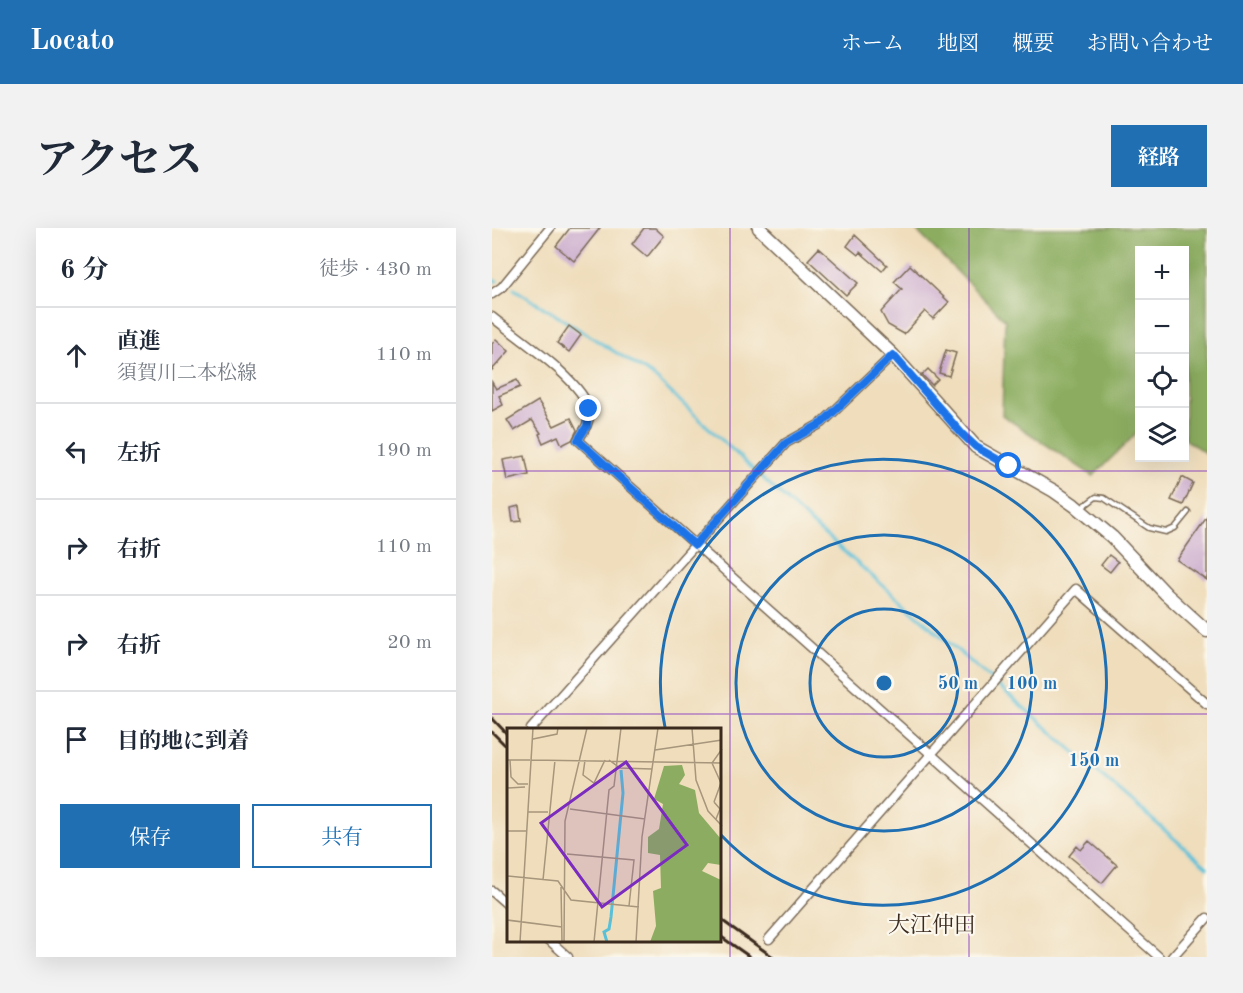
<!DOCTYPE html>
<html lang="ja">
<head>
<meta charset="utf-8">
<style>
  body { margin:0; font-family:"Old Standard TT","Noto Serif JP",serif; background:#f2f2f3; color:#1f2937 }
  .controls { position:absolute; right:18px; top:18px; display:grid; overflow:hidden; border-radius:0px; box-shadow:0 6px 24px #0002 }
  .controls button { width:54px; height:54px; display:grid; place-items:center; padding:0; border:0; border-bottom:2px solid #e0e1e3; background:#fff; color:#1f2937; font:30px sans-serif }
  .stop { position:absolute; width:18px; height:18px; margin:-14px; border:4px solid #1a73e8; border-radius:50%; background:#fff }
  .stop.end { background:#1a73e8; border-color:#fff; box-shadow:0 2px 6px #0008 }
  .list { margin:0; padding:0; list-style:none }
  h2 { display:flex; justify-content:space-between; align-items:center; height:78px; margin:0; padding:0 24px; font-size:26px }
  h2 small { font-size:20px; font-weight:400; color:#747a83 }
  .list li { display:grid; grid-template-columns:39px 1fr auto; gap:18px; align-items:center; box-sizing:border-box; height:96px; padding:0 24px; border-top:2px solid #e0e1e3 }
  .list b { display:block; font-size:22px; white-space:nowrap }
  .list p { margin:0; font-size:20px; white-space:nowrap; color:#747a83 }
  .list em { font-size:20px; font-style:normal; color:#747a83 }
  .actions { display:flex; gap:12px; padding:18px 24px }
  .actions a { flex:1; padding:14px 0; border:2px solid #1f6fb2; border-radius:0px; text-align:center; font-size:21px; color:#1f6fb2 }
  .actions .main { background:#1f6fb2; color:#fff }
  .icon { flex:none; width:33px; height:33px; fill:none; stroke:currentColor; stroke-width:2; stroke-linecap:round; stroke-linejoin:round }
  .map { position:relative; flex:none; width:715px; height:729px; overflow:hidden; border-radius:0px }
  header { display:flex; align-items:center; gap:36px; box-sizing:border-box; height:84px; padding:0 30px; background:#1f6fb2; color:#fff }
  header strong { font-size:28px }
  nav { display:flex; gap:33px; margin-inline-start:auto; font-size:21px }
  .intro { display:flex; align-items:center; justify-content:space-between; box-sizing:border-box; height:144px; padding:0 36px }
  h1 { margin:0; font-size:42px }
  .button { padding:15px 27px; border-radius:0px; background:#1f6fb2; color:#fff; font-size:21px; font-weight:700 }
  main { display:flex; gap:36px; padding:0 36px }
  aside { flex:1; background:#fff; border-radius:0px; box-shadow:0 6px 24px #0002 }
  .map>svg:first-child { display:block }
  .forest { fill:#8cad61; stroke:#646c40; stroke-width:1.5 }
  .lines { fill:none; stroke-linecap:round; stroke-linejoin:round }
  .stream { stroke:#5ac0d8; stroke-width:3 }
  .building { fill:#caaacd }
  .service-casing { stroke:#7a6955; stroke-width:7 }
  .minor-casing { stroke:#7a6955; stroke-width:11 }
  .secondary-casing { stroke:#7a6955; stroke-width:15 }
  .service { stroke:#fff; stroke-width:4 }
  .minor { stroke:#fff; stroke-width:8 }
  .secondary { stroke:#fff; stroke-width:12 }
  .rail { stroke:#3b2a1e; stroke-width:3 }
  .route { stroke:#1a73e8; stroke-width:8 }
  .grid { fill:none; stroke:#7b2cbf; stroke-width:1.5; stroke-opacity:0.55 }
  .ring { fill:none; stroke:#1f6fb2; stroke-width:3 }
  .labels { text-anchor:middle; stroke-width:4.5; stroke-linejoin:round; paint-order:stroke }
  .neighbourhood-label { font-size:22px; fill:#3b2a1e; stroke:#fbf7ec }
  .inset-river { fill:none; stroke:#5ac0d8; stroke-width:3 }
  .inset-road { fill:none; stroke:#a7957c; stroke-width:1.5 }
  .view { fill:#7b2cbf; fill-opacity:0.15; stroke:#7b2cbf; stroke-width:3 }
  .inset-edge { fill:none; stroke:#3b2a1e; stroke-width:3 }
  .centre { fill:#1f6fb2; stroke:#fbf7ec; stroke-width:3 }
  .ring-label { font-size:18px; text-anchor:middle; font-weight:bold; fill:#1f6fb2; stroke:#fbf7ec; stroke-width:4.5; stroke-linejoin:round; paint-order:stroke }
</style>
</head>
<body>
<header>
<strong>Locato</strong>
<nav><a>ホーム</a><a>地図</a><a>概要</a><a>お問い合わせ</a></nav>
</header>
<div class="intro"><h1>アクセス</h1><a class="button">経路</a></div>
<main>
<aside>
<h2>6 分<small>徒歩 · 430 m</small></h2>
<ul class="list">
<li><svg class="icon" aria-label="ahead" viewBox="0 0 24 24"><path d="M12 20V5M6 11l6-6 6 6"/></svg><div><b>直進</b><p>須賀川二本松線</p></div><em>110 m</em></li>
<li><svg class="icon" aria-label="left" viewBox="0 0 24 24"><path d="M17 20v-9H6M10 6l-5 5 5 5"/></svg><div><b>左折</b></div><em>190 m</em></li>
<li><svg class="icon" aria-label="right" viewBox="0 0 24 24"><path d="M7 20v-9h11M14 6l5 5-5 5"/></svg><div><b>右折</b></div><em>110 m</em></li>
<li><svg class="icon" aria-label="right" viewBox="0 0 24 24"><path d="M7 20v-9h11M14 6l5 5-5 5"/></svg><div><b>右折</b></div><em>20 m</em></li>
<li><svg class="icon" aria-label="arrive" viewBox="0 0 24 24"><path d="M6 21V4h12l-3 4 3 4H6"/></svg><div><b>目的地に到着</b></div></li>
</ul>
<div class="actions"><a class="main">保存</a><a>共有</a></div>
</aside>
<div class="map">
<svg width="715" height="729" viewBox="0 0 715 729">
  <rect width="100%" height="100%" fill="#fbf7ec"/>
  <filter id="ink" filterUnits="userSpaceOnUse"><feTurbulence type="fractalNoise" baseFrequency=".0167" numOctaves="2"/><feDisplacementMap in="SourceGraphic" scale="12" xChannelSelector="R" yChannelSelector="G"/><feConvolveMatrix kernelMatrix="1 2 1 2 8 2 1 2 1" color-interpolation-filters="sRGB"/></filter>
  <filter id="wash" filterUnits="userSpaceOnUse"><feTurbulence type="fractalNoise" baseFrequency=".008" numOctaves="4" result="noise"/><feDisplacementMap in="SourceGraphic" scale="24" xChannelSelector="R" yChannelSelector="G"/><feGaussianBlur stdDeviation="1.35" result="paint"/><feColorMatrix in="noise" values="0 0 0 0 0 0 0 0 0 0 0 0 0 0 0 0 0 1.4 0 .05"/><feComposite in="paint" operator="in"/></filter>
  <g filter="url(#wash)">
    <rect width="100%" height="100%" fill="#efddbb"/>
    <!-- forest -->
    <path class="forest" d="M422,0H715V226L693,211L692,22H648L647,203L601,248L510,187L513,92Z"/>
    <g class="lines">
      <!-- stream -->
      <path class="stream" d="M0,52L5,53
        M22,61L160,147L319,295L715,639"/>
    </g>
    <g id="blocks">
      <!-- building -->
      <path class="building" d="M78,0H108L82,33L64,18Z
        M152,0H163L172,8L155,29L140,16Z
        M363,7L395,37L390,43L368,24L366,27L355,18Z
        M327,20L366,55L354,67L316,32Z
        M418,37L457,74L441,91L433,83L412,106L396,97L389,84L410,61L402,54Z
        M77,98L89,107L77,124L65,115Z
        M4,111L17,123L0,142V116Z
        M454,122L464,125L457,148L447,145Z
        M436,141L446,151L440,157L430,147Z
        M25,152L28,159L7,168L11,177L0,183V154L4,161Z
        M46,173L62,198L79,190L85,202L80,212L70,217L66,208L51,215L47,206L49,205L40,192L22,203L15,192Z
        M33,228L37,247L15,252L11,232Z
        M690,249L701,255L691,277L679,272Z
        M27,278L29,293L21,294L19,280Z
        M715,289V352L685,332Z
        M617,327L626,334L618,344L609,337Z
        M597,613L625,637L610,655L577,628L585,618L589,622Z"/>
    </g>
  </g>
  <g filter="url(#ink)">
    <use href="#blocks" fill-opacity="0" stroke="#7a6955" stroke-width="1.5"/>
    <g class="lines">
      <defs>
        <path id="service" d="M588,281L604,269L612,270L657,300L674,304L683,300L696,284"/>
        <path id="minor" d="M0,66L10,59L58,0
          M0,89C22,107 92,153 97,182C99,193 92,203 86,212L667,729
          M39,501L294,215L330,195L401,127
          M0,663L16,677
          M277,711L584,361L715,476
          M57,712L76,729
          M680,729L715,690"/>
        <path id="secondary" d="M267,0L401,127L484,219L562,263L582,277L620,309L674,366L715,403"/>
      </defs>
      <!-- service casing -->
      <use href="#service" class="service-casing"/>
      <!-- minor casing -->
      <use href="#minor" class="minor-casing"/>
      <!-- secondary casing -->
      <use href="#secondary" class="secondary-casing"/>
      <!-- service -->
      <use href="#service" class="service"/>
      <!-- minor -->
      <use href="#minor" class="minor"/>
      <!-- secondary -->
      <use href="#secondary" class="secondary"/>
      <!-- rail -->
      <path class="rail" d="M0,490L16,507
        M0,504L16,520
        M228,691L281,729
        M228,708L258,729"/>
    </g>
  </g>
  <g class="lines" filter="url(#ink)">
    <!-- route -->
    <path class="route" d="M97,181L95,198L86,212L203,317L294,215L330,195L401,127L470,206L484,219L517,238"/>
  </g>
  <!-- grid -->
  <path class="grid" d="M238,0V729M477,0V729M0,243H715M0,486H715"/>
  <!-- distance rings -->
  <g class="ring">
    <circle cx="392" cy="455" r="74"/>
    <circle cx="392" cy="455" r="148"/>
    <path d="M173 499A223 223 0 1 1 229 607"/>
  </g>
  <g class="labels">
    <!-- neighbourhood labels -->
    <g class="neighbourhood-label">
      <text x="440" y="704">大江仲田</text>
    </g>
  </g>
  <!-- overview -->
  <g transform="translate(15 500)">
    <rect width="214" height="214" fill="#efddbb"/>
    <path d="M175,37L178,47L172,56L188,62L192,85L214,111V137L201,135L195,143L214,152V214H143L149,198L146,163L154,160L153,127L141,125V109L152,101L156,76L147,71L157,38Z" fill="#8cad61"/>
    <path class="inset-river" d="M100,214L97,204L102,201L104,189L116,65L114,42"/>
    <path class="inset-road" d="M185,0L189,52L201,83L215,98M26,11L50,6L51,0M148,22L215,12M0,32H23M3,32L4,49L11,56H21M24,32L215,35M78,32L76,47L87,55L98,32M102,32L113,40L145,41M0,60L18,59M207,74L214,55L205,35L215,21M207,74L213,81L209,91M63,81L138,91M21,84H41M0,103H19M60,126L127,132L122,178M0,148L51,153L64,172L132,179M36,152L48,32M54,159L55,214M0,192L55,199M13,214L26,0M57,214L58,93L80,0M87,214L102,62L107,58L114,0M129,214L135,109L151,0"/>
    <path class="view" d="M119,34L180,117L95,179L34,95Z"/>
    <rect width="214" height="214" class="inset-edge"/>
  </g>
  <circle cx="392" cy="455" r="9" class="centre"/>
  <g class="ring-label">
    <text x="466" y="461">50 m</text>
    <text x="540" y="461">100 m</text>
    <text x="602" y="538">150 m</text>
  </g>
</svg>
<div class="controls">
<button>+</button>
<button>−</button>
<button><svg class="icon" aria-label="locate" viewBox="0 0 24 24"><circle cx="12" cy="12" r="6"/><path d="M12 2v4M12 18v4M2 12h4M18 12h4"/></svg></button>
<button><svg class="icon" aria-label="layers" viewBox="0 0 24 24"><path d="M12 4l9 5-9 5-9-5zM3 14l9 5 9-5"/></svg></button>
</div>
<div class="stop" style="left:517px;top:238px"></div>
<div class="stop end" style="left:97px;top:181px"></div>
</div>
</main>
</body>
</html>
